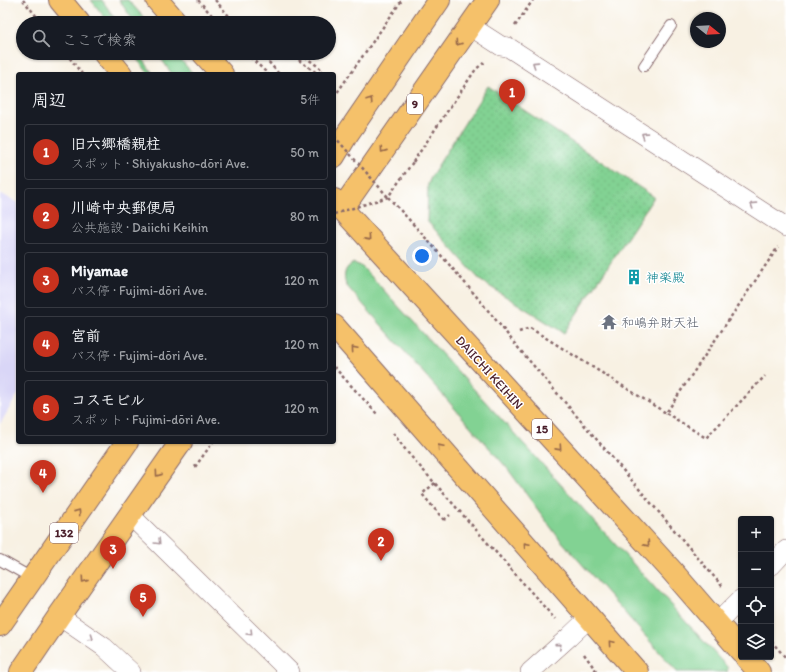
<!DOCTYPE html>
<html lang="ja">
<head>
<meta charset="utf-8">
<style>
  body { margin:0; font-family:Itim,"Klee One",sans-serif; background:#242831; color:#f1f3f6 }
  .controls { position:absolute; right:12px; bottom:12px; display:grid; overflow:hidden; border-radius:4px; box-shadow:0 1px 3px #0004 }
  .controls button { width:36px; height:36px; display:grid; place-items:center; padding:0; border:0; border-bottom:1px solid #363941; background:#171b24; color:#f1f3f6; font:20px sans-serif }
  .compass { position:absolute; left:690px; top:12px; width:36px; height:36px; border-radius:50%; background:#171b24; box-shadow:0 1px 3px #0004; rotate:108deg }
  .you { position:absolute; left:422px; top:256px; width:14px; height:14px; margin:-10px; border:3px solid #fff; border-radius:50%; background:#1a73e8; box-shadow:0 0 0 6px #1a73e833 }
  .badge { display:grid; place-items:center; width:26px; height:26px; border-radius:50%; background:#c8321e; color:#fff; font-size:13px; font-weight:700 }
  .pin { position:absolute; translate:-50% -33px; filter:drop-shadow(0 1px 2px #0008) }
  .pin::after { content:''; position:absolute; top:21px; width:14px; height:12px; background:inherit; clip-path:polygon(0 0,100% 0,50% 100%) }
  .list { margin:0; padding:0; list-style:none }
  h2 { display:flex; justify-content:space-between; align-items:center; height:52px; margin:0; padding:0 16px; font-size:17px }
  h2 small { font-size:13px; font-weight:400; color:#9ea1a6 }
  .list li { display:grid; grid-template-columns:26px 1fr auto; gap:12px; align-items:center; box-sizing:border-box; height:56px; margin:0 8px 8px; padding:0 8px; border:1px solid #363941; border-radius:4px }
  .list b { display:block; font-size:15px; white-space:nowrap }
  .list p { margin:0; font-size:13px; white-space:nowrap; color:#9ea1a6 }
  .list em { font-size:13px; font-style:normal; color:#9ea1a6 }
  .icon { flex:none; width:22px; height:22px; fill:none; stroke:currentColor; stroke-width:2; stroke-linecap:round; stroke-linejoin:round }
  .map { position:relative; flex:none; width:786px; height:672px; overflow:hidden }
  .search { position:absolute; background:#171b24; box-shadow:0 1px 3px #0004; left:16px; top:16px; width:320px; height:44px; display:flex; align-items:center; gap:10px; box-sizing:border-box; padding:0 14px; border-radius:22px; color:#9ea1a6; font-size:15px }
  .panel { position:absolute; background:#171b24; box-shadow:0 1px 3px #0004; left:16px; top:72px; width:320px; height:372px; border-radius:4px }
  .map>svg:first-child { display:block }
  .built { fill:#d9d6f7 }
  .grass { fill:#82d293; stroke:#66785f }
  .park { fill:url(#park-dots); stroke:#66785f }
  .lines { fill:none; stroke-linecap:round; stroke-linejoin:round }
  .service-casing { stroke:#87686b; stroke-width:12 }
  .minor-casing { stroke:#87686b; stroke-width:20 }
  .primary-casing { stroke:#87686b; stroke-width:24 }
  .trunk-casing { stroke:#87686b; stroke-width:24 }
  .path { stroke:#87686b; stroke-width:2.5; stroke-dasharray:3 3; stroke-linecap:butt }
  .service { stroke:#fff; stroke-width:10 }
  .minor { stroke:#fff; stroke-width:19 }
  .primary { stroke:#f5c16b; stroke-width:22 }
  .trunk { stroke:#f5c16b; stroke-width:22 }
  .path-bridge { stroke:#87686b; stroke-width:2.5; stroke-dasharray:3 3; stroke-linecap:butt }
  .oneway { stroke:#976848 }
  .oneway2 { stroke:#ae9aa0 }
  .labels { text-anchor:middle; stroke-width:3; stroke-linejoin:round; paint-order:stroke }
  .shield { fill:#fff; stroke:#80626b; stroke-width:1 }
  .shield-label { font-size:12px; font-weight:bold; fill:#4a1f2b }
  .culture-label { font-size:13px; fill:#0d838f; stroke:#fff; text-anchor:start }
  .worship-label { font-size:13px; fill:#5b616d; stroke:#fff; text-anchor:start }
  .street-label { font-size:13px; fill:#4a1f2b; stroke:#fff }
</style>
</head>
<body>
<div class="map">
<svg width="786" height="672" viewBox="0 0 786 672">
  <defs>
    <pattern id="park-dots" width="8" height="8" patternUnits="userSpaceOnUse"><rect width="8" height="8" fill="#82d293"/><path d="M2 2h.1M6 6h.1" fill="none" stroke="#72b47f" stroke-width="1.8" stroke-linecap="round"/></pattern>
  </defs>
  <rect width="100%" height="100%" fill="#fff"/>
  <filter id="ink" filterUnits="userSpaceOnUse"><feTurbulence type="fractalNoise" baseFrequency=".025" numOctaves="2"/><feDisplacementMap in="SourceGraphic" scale="8" xChannelSelector="R" yChannelSelector="G"/><feConvolveMatrix kernelMatrix="1 2 1 2 8 2 1 2 1" color-interpolation-filters="sRGB"/></filter>
  <filter id="wash" filterUnits="userSpaceOnUse"><feTurbulence type="fractalNoise" baseFrequency=".012" numOctaves="4" result="noise"/><feDisplacementMap in="SourceGraphic" scale="16" xChannelSelector="R" yChannelSelector="G"/><feGaussianBlur stdDeviation="0.9" result="paint"/><feColorMatrix in="noise" values="0 0 0 0 0 0 0 0 0 0 0 0 0 0 0 0 0 1.4 0 .05"/><feComposite in="paint" operator="in"/></filter>
  <g filter="url(#wash)">
    <rect width="100%" height="100%" fill="#f8f1e3"/>
    <!-- built -->
    <path class="built" d="M0,193L18,203V394L0,424Z"/>
    <!-- grass -->
    <path class="grass" d="M91,0H102L118,23H109Z
      M119,0H128L149,23H135Z
      M132,53H139L153,74H149Z
      M157,53H175L193,74H172Z
      M354,263L361,266L369,274L728,668L727,672H677L558,537L507,468L346,285C343,276 344,267 354,263Z"/>
    <!-- park -->
    <path class="park" d="M488,86L654,197L564,333L481,281L427,221L428,184L432,175Z"/>
  </g>
  <g filter="url(#ink)">
    <g class="lines">
      <defs>
        <path id="service" d="M644,66L671,26
          M0,560L32,578"/>
        <path id="minor" d="M470,26L501,46L508,47L786,227
          M130,515L290,672
          M771,566L786,550
          M59,616L104,647L131,672
          M717,623L741,599
          M530,672L569,637L589,618"/>
        <path id="primary" d="M334,156L346,136L439,0
          M342,209L488,0"/>
        <path id="trunk" d="M60,0L79,23
          M157,0L177,23
          M104,53L121,74
          M203,53L222,74
          M334,200L672,571L741,651
          M334,326L637,672
          M0,625L127,442
          M746,657L759,672
          M21,672L59,616L181,442"/>
      </defs>
      <!-- service casing -->
      <use href="#service" class="service-casing"/>
      <!-- minor casing -->
      <use href="#minor" class="minor-casing"/>
      <!-- primary casing -->
      <use href="#primary" class="primary-casing"/>
      <!-- trunk casing -->
      <use href="#trunk" class="trunk-casing"/>
      <!-- path -->
      <path class="path" d="M23,0L42,23
        M198,0L219,23
        M215,0L235,23
        M515,26L533,0
        M66,53L82,74
        M246,53L268,74
        M261,53L279,74
        M289,53L318,74
        M300,53L320,68L321,74
        M334,97L402,0
        M413,162L476,69L485,62
        M388,197C432,244 475,293 515,344L722,586
        M519,332L530,328L666,413L778,247
        M334,367L377,414
        M666,413L706,438L765,376
        M393,433L408,453L555,619
        M195,467L213,442
        M435,483L422,494L444,520L443,521
        M444,520L450,515
        M771,641L786,658
        M584,654L597,672"/>
      <!-- service -->
      <use href="#service" class="service"/>
      <!-- minor -->
      <use href="#minor" class="minor"/>
      <!-- primary -->
      <use href="#primary" class="primary"/>
      <!-- trunk -->
      <use href="#trunk" class="trunk"/>
      <!-- path-bridge -->
      <path class="path-bridge" d="M334,136L388,197
        M334,214L388,197L413,162"/>
    </g>
    <!-- one-way arrows -->
    <defs><path id="oneway-chevron" d="M-2-3.5L2.5 0L-2 3.5" fill="none" stroke-width="1.6" stroke-linecap="round" stroke-linejoin="round"/></defs>
    <g class="oneway">
      <use href="#oneway-chevron" transform="translate(458 43) rotate(125)"/>
      <use href="#oneway-chevron" transform="translate(370 100) rotate(-56)"/>
      <use href="#oneway-chevron" transform="translate(383 150) rotate(125)"/>
      <use href="#oneway-chevron" transform="translate(368 238) rotate(48)"/>
      <use href="#oneway-chevron" transform="translate(354 349) rotate(-131)"/>
      <use href="#oneway-chevron" transform="translate(440 447) rotate(-131)"/>
      <use href="#oneway-chevron" transform="translate(559 448) rotate(48)"/>
      <use href="#oneway-chevron" transform="translate(158 474) rotate(125)"/>
      <use href="#oneway-chevron" transform="translate(78 512) rotate(-55)"/>
      <use href="#oneway-chevron" transform="translate(647 544) rotate(48)"/>
      <use href="#oneway-chevron" transform="translate(526 545) rotate(-131)"/>
      <use href="#oneway-chevron" transform="translate(84 580) rotate(125)"/>
      <use href="#oneway-chevron" transform="translate(611 643) rotate(-131)"/>
    </g>
    <g class="oneway2">
      <use href="#oneway-chevron" transform="translate(535 64) rotate(-147)"/>
      <use href="#oneway-chevron" transform="translate(644 135) rotate(-147)"/>
      <use href="#oneway-chevron" transform="translate(753 205) rotate(-147)"/>
      <use href="#oneway-chevron" transform="translate(158 542) rotate(45)"/>
      <use href="#oneway-chevron" transform="translate(250 633) rotate(45)"/>
      <use href="#oneway-chevron" transform="translate(91 638) rotate(34)"/>
      <use href="#oneway-chevron" transform="translate(559 646) rotate(-41)"/>
    </g>
  </g>
  <!-- icons -->
  <defs>
    <symbol id="building-bare" viewBox="-9 -9 18 18"><path d="M-4-6H4V6H1V3H-1V6H-4ZM-2.5-4.3h1.7v1.8h-1.7ZM.8-4.3h1.7v1.8H.8ZM-2.5-1h1.7V.8h-1.7ZM.8-1h1.7V.8H.8Z" fill="#0f9aa8" stroke="#fff" stroke-width="2.5" paint-order="stroke"/></symbol>
    <symbol id="temple-bare" viewBox="-9 -9 18 18"><path d="M0-6L5-2H3V0L6.5 2.5H4V6H1.5V3h-3V6H-4V2.5H-6.5L-3 0V-2H-5Z" fill="#6b7280" stroke="#fff" stroke-width="2.5" paint-order="stroke"/></symbol>
  </defs>
  <g fill-rule="evenodd">
    <use href="#building-bare" x="623" y="266" width="22" height="22"/>
    <use href="#temple-bare" x="598" y="311" width="22" height="22"/>
  </g>
  <g class="labels">
    <!-- shield labels -->
    <g class="shield">
      <rect x="407" y="94" width="16" height="20" rx="3"/>
      <rect x="532" y="419" width="20" height="20" rx="3"/>
      <rect x="50" y="523" width="28" height="20" rx="3"/>
    </g>
    <g class="shield-label">
      <text x="415" y="108">9</text>
      <text x="542" y="433">15</text>
      <text x="64" y="537">132</text>
    </g>
    <!-- culture labels -->
    <g class="culture-label">
      <text x="646" y="282">神楽殿</text>
    </g>
    <!-- worship labels -->
    <g class="worship-label">
      <text x="621" y="327">和嶋弁財天社</text>
    </g>
    <!-- street labels -->
    <g class="street-label">
      <text transform="translate(490 372) rotate(48)" y="5">DAIICHI KEIHIN</text>
    </g>
  </g>
</svg>
<div class="controls">
<button>+</button>
<button>−</button>
<button><svg class="icon" aria-label="locate" viewBox="0 0 24 24"><circle cx="12" cy="12" r="6"/><path d="M12 2v4M12 18v4M2 12h4M18 12h4"/></svg></button>
<button><svg class="icon" aria-label="layers" viewBox="0 0 24 24"><path d="M12 4l9 5-9 5-9-5zM3 14l9 5 9-5"/></svg></button>
</div>
<svg class="compass" viewBox="-18 -18 36 36"><path d="M0-13l5 13h-10z" fill="#e53935"/><path d="M0 13l5-13h-10z" fill="#9ea1a6"/></svg>
<div class="you"></div>
<div class="pin badge" style="left:512px;top:112px">1</div>
<div class="pin badge" style="left:381px;top:561px">2</div>
<div class="pin badge" style="left:113px;top:569px">3</div>
<div class="pin badge" style="left:43px;top:493px">4</div>
<div class="pin badge" style="left:143px;top:617px">5</div>
<div class="search"><svg class="icon" aria-label="search" viewBox="0 0 24 24"><circle cx="10" cy="10" r="6"/><path d="M15 15l6 6"/></svg>ここで検索</div>
<section class="panel">
<h2>周辺<small>5件</small></h2>
<ul class="list">
<li><span class="badge">1</span><div><b>旧六郷橋親柱</b><p>スポット · Shiyakusho-dōri Ave.</p></div><em>50 m</em></li>
<li><span class="badge">2</span><div><b>川崎中央郵便局</b><p>公共施設 · Daiichi Keihin</p></div><em>80 m</em></li>
<li><span class="badge">3</span><div><b>Miyamae</b><p>バス停 · Fujimi-dōri Ave.</p></div><em>120 m</em></li>
<li><span class="badge">4</span><div><b>宮前</b><p>バス停 · Fujimi-dōri Ave.</p></div><em>120 m</em></li>
<li><span class="badge">5</span><div><b>コスモビル</b><p>スポット · Fujimi-dōri Ave.</p></div><em>120 m</em></li>
</ul>
</section>
</div>
</body>
</html>
